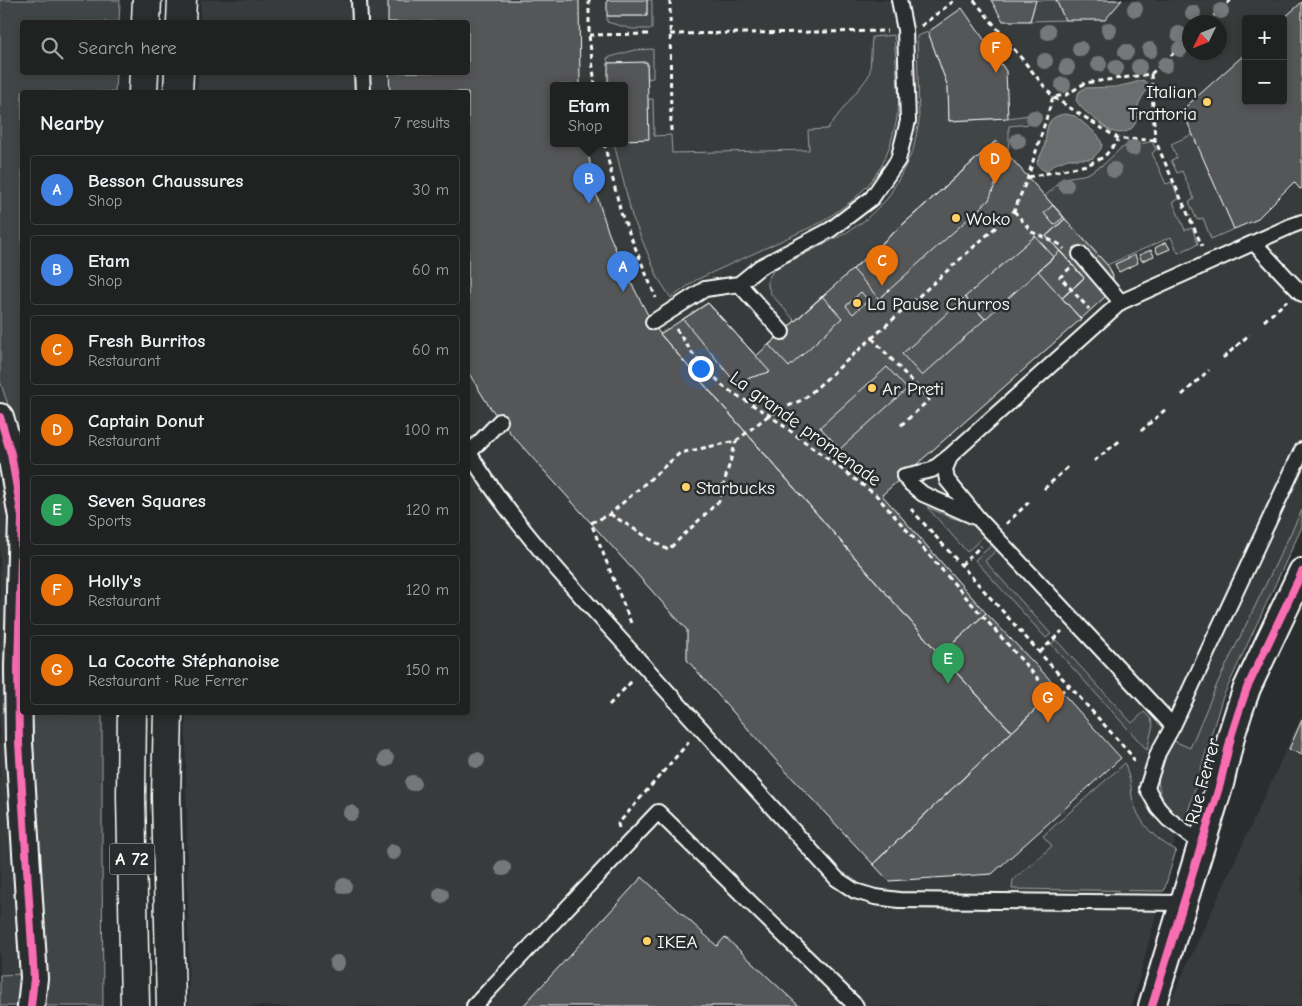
<!DOCTYPE html>
<html lang="en">
<head>
<meta charset="utf-8">
<style>
  body { margin:0; font-family:"Comic Neue",sans-serif; background:#2d2f2f; color:#f1f3f6 }
  .controls { position:absolute; right:15px; top:15px; display:grid; overflow:hidden; border-radius:5px; box-shadow:0 2px 8px #0003 }
  .controls button { width:45px; height:45px; display:grid; place-items:center; padding:0; border:0; border-bottom:1px solid #3d3f40; background:#202222; color:#f1f3f6; font:25px sans-serif }
  .compass { position:absolute; left:1182px; top:15px; width:45px; height:45px; border-radius:50%; background:#202222; box-shadow:0 2px 8px #0003; rotate:227deg }
  .you { position:absolute; left:700px; top:368px; width:18px; height:18px; margin:-12px; border:4px solid #fff; border-radius:50%; background:#1a73e8; box-shadow:0 0 0 8px #1a73e833 }
  .badge { display:grid; place-items:center; width:32px; height:32px; border-radius:50%; background:#ffd166; color:#fff; font-size:16px; font-weight:700 }
  .pin { position:absolute; translate:-50% -41px; filter:drop-shadow(0 1px 2px #0008) }
  .pin::after { content:''; position:absolute; top:26px; width:18px; height:15px; background:inherit; clip-path:polygon(0 0,100% 0,50% 100%) }
  .popup { position:absolute; left:550px; top:82px; width:78px; height:65px; box-sizing:border-box; display:grid; place-content:center; border-radius:5px; background:#202222; filter:drop-shadow(0 1px 4px #0005); font-size:16px; white-space:nowrap; color:#a2a4a5 }
  .popup b { font-size:19px; color:#f1f3f6 }
  .popup::after { content:''; position:absolute; left:50%; top:100%; margin-left:-10px; border:10px solid transparent; border-top-color:#202222 }
  .list { margin:0; padding:0; list-style:none }
  h2 { display:flex; justify-content:space-between; align-items:center; height:65px; margin:0; padding:0 20px; font-size:21px }
  h2 small { font-size:16px; font-weight:400; color:#a2a4a5 }
  .list li { display:grid; grid-template-columns:32px 1fr auto; gap:15px; align-items:center; box-sizing:border-box; height:70px; margin:0 10px 10px; padding:0 10px; border:1px solid #3d3f40; border-radius:5px }
  .list b { display:block; font-size:19px; white-space:nowrap }
  .list p { margin:0; font-size:16px; white-space:nowrap; color:#a2a4a5 }
  .list em { font-size:16px; font-style:normal; color:#a2a4a5 }
  .icon { flex:none; width:28px; height:28px; fill:none; stroke:currentColor; stroke-width:2; stroke-linecap:round; stroke-linejoin:round }
  .map { position:relative; flex:none; width:1302px; height:1006px; overflow:hidden }
  .search { position:absolute; background:#202222; box-shadow:0 2px 8px #0003; left:20px; top:20px; width:450px; height:55px; display:flex; align-items:center; gap:12px; box-sizing:border-box; padding:0 18px; border-radius:5px; color:#a2a4a5; font-size:19px }
  .panel { position:absolute; background:#202222; box-shadow:0 2px 8px #0003; left:20px; top:90px; width:450px; height:625px; border-radius:5px }
  .map>svg:first-child { display:block }
  .built { fill:#373a3b; fill-rule:evenodd }
  .green { fill:#414445; stroke:#a0a2a2 }
  .water { fill:#6a6c6d; stroke:#a6a7a7 }
  .building { fill:#555758; stroke:#fff }
  .lines { fill:none; stroke-linecap:round; stroke-linejoin:round }
  .service-casing { stroke:#fff; stroke-width:18 }
  .minor-casing { stroke:#fff; stroke-width:30 }
  .motorway-casing { stroke:#fff; stroke-width:31 }
  .path { stroke:#fff; stroke-width:3; stroke-dasharray:5 4; stroke-linecap:butt }
  .service { stroke:#2a2d2e; stroke-width:14 }
  .minor { stroke:#2a2d2e; stroke-width:26 }
  .motorway { stroke:#2a2d2e; stroke-width:28 }
  .cycleway-casing { stroke:#2a2d2e; stroke-width:11 }
  .cycleway { stroke:#f96db3; stroke-width:8 }
  .tree { fill:#757778 }
  .poi-dot { fill:#ffd166; stroke:#2a2d2e; stroke-width:2 }
  .labels { text-anchor:middle; stroke-width:5; stroke-linejoin:round; paint-order:stroke }
  .shield { fill:#2a2d2e; stroke:#bfc0c0; stroke-width:1 }
  .shield-label { font-size:18px; font-weight:bold; fill:#fff }
  .poi-label { font-size:19px; fill:#fff; stroke:#2a2d2e; text-anchor:start }
  .street-label { font-size:19px; fill:#fff; stroke:#2a2d2e }
</style>
</head>
<body>
<div class="map">
<svg width="1302" height="1006" viewBox="0 0 1302 1006">
  <rect width="100%" height="100%" fill="#2a2d2e"/>
  <filter id="ink" filterUnits="userSpaceOnUse"><feTurbulence type="fractalNoise" baseFrequency=".02" numOctaves="2"/><feDisplacementMap in="SourceGraphic" scale="10" xChannelSelector="R" yChannelSelector="G"/><feConvolveMatrix kernelMatrix="1 2 1 2 8 2 1 2 1" color-interpolation-filters="sRGB"/></filter>
  <g filter="url(#ink)">
    <!-- built -->
    <path class="built" d="M201,0H1302V517L1213,697L1132,1006H189L186,762V713L468,712V92H197L198,73L468,72V22H200ZM1246,19H1283V101H1246ZM1190,22H1220V52H1190ZM554,85H624V143H554Z
      M0,381L22,446V712L44,974L0,975Z
      M1302,715V1006H1168Z"/>
    <!-- green -->
    <path class="green" d="M0,0H120L119,22H22V72L116,73L115,92H22V446L0,381Z
      M647,0H652V29H632L607,22V16H647Z
      M1036,0H1056L1065,20L1030,21Z
      M928,32L948,87L949,121L1008,118L1029,115L1035,111L1040,116L1031,124L1009,126V141L1007,154L996,141L795,321L771,294L768,286V279L773,271L783,264L795,259L844,234L864,221L887,199L900,177L913,150L919,122L917,36Z
      M894,35L899,102L896,123L890,145L882,165L869,184L853,200L822,222L696,280L671,298L658,278L632,216L614,143H624V140L648,139V99H653L654,136L671,135L672,153L809,150L808,130L827,129L868,77L870,71L872,37Z
      M653,49V78L648,79L647,63H608L607,58L634,50Z
      M1193,134L1234,229L1211,239L1203,218L1197,220L1189,202L1194,199L1182,171L1177,173L1171,160L1177,158L1171,144Z
      M1152,141L1156,150L1152,153L1166,184L1172,182L1179,199L1173,202L1185,230L1192,228L1198,244L1178,253L1171,237L1107,265L1045,196L1052,190L1059,181L1063,178L1083,175L1089,173L1104,164L1120,149L1126,146L1133,144L1146,143Z
      M927,507L950,517L972,524L985,535L967,552Z
      M1302,510V527L1222,699L1185,822C1169,813 1155,793 1159,773C1162,762 1169,751 1174,741L1190,748L1218,682Z
      M993,544L998,549L985,561L1051,634L1046,638L975,560Z
      M1056,640L1132,723L1144,712L1151,719L1153,725L1147,750L1051,644Z
      M28,713H102V857L103,1006H41Z
      M1125,763C1126,767 1127,770 1128,774C1131,781 1131,789 1132,797C1138,822 1154,839 1176,850L1164,891L1012,889L1013,880L1052,846L1043,836Z
      M23,974L19,1006H0V975Z"/>
    <!-- water -->
    <path class="water" d="M1143,80L1148,84V89C1144,94 1140,99 1138,106C1137,111 1137,116 1136,121C1134,130 1123,135 1114,132C1109,131 1105,127 1101,124C1093,117 1081,110 1076,100L1079,92L1084,88L1116,87L1133,83Z
      M1065,114L1075,116L1098,135L1102,144L1101,149L1093,158L1090,159H1068L1055,164L1046,171C1041,169 1038,167 1037,162C1039,157 1042,153 1044,148C1048,132 1043,117 1065,114Z"/>
    <!-- building -->
    <path class="building" d="M388,0H579L580,85H554V143H586L596,193L609,234L626,273L648,315L660,334L940,655L1012,732L873,864L781,766L687,660V630L512,435L489,406L468,372V92H390L389,72H468V22H388Z
      M607,0H647V16H607Z
      M991,0H1036L1030,21H1003Z
      M1056,0H1122L1105,20H1065Z
      M1302,2V188L1300,189L1294,182L1256,220L1234,229L1182,110L1246,53V101H1283V19Z
      M962,8L1006,71L1008,118L949,121L948,87L928,32Z
      M647,62L649,139L624,140V85H608V63Z
      M996,141L1065,219L1046,236L1084,278L1062,298L1081,319L882,495L986,613L940,655L660,334L708,303L756,356Z
      M996,141L1007,154L989,200L879,299L853,269Z
      M1053,205L1064,217L1054,225L1044,213Z
      M1065,219L1109,267L1113,276L1112,287L1107,295L1081,319L1062,298L1084,278L1046,236Z
      M1035,236L1054,257L985,319L965,297Z
      M1166,242L1170,249L1158,254L1155,248Z
      M1151,250L1154,256L1142,261L1139,255Z
      M1060,251L1084,278L1062,298L1038,271Z
      M1135,255L1138,263L1119,272L1115,264Z
      M861,292L868,300L853,314L846,306Z
      M822,296L842,318L789,367L769,345Z
      M965,297L985,319L922,376L902,354Z
      M708,303L756,356L770,372L735,382L683,319Z
      M887,367L907,389L840,449L820,427Z
      M986,613L1058,688L1012,732L940,655Z
      M1058,688L1121,758L992,874L889,881L873,864Z
      M1302,720V755L1289,749Z
      M642,877L717,946L725,937L799,1006H523Z"/>
    <g class="lines">
      <defs>
        <path id="service" d="M359,0L360,22
          M362,72L363,92
          M1254,243L1302,294
          M1080,254L1121,302
          M739,284L782,332
          M653,322L705,289L739,284L760,267L830,230L872,198L898,160L908,121L905,30L899,0
          M468,451C512,524 571,585 628,648C698,725 767,802 837,879L855,891L875,897L899,900L1184,903
          M468,454L500,421
          M951,455L945,469L947,480L978,518L1173,726
          M904,476L932,470L951,455L1121,302L1291,226L1302,222
          M904,476L911,484L923,494L975,517
          M1202,844L1168,819L1158,808L1147,788L1158,753L1173,726L1302,450
          M474,1006L658,812L856,1006"/>
        <path id="minor" d="M0,417L11,454L22,517L18,668L19,743L34,978L31,1006
          M1152,1006L1220,784L1232,733L1239,711L1247,688L1302,572"/>
        <path id="motorway" d="M146,22L147,0
          M181,22L182,0
          M143,92L144,72
          M178,92L179,72
          M132,712L131,795L135,1006
          M168,712L166,797L171,1006"/>
      </defs>
      <!-- service casing -->
      <use href="#service" class="service-casing"/>
      <!-- minor casing -->
      <use href="#minor" class="minor-casing"/>
      <!-- motorway casing -->
      <use href="#motorway" class="motorway-casing"/>
      <!-- path -->
      <path class="path" d="M589,0V35L595,85
        M670,0L671,135
        M974,0L1053,97L1119,139L1155,140
        M1207,22L1231,0
        M921,26L955,0
        M670,34L887,31
        M589,35L650,34
        M1151,74L1155,140L1202,246
        M604,143L621,213L656,298
        M1028,177L1087,165L1104,157L1118,140
        M1014,211L1032,232L1059,244L1064,249
        M1070,268L1060,277L1089,309
        M1264,321L1287,301
        M676,329L693,354L725,388L769,415L876,495L1055,698L1069,685
        M872,338L929,400L898,428
        M1223,358L1250,334
        M1182,395L1209,370
        M1141,431L1167,408
        M1094,461L1122,439
        M1044,489L1068,467
        M911,509L1133,757L1134,765
        M610,514L668,550L719,501L736,441
        M1006,524L1029,502
        M961,565L981,546
        M631,623L591,523L610,514L680,453L736,441L769,415L804,399L1014,211L1028,177L1053,97L1066,95L1085,83L1151,74L1190,38
        M1040,652L1062,631
        M609,705L632,681
        M619,828L618,824L688,743L686,741"/>
      <!-- service -->
      <use href="#service" class="service"/>
      <!-- minor -->
      <use href="#minor" class="minor"/>
      <!-- motorway -->
      <use href="#motorway" class="motorway"/>
      <defs>
        <path id="cycleway" d="M0,417L11,454L22,517L18,668L19,743L34,978L31,1006
          M1152,1006L1220,784L1232,733L1239,711L1247,688L1302,572"/>
      </defs>
      <!-- cycleway casing -->
      <use href="#cycleway" class="cycleway-casing"/>
      <!-- cycleway -->
      <use href="#cycleway" class="cycleway"/>
    </g>
    <!-- trees -->
    <g class="tree">
      <circle cx="1135" cy="9" r="8"/>
      <circle cx="1221" cy="11" r="8"/>
      <circle cx="1193" cy="13" r="8"/>
      <circle cx="1109" cy="30" r="8"/>
      <circle cx="1048" cy="32" r="8"/>
      <circle cx="1179" cy="34" r="8"/>
      <circle cx="1080" cy="49" r="8"/>
      <circle cx="1180" cy="49" r="8"/>
      <circle cx="1150" cy="50" r="8"/>
      <circle cx="1126" cy="52" r="8"/>
      <circle cx="1045" cy="61" r="8"/>
      <circle cx="1099" cy="64" r="8"/>
      <circle cx="1165" cy="65" r="8"/>
      <circle cx="1067" cy="67" r="8"/>
      <circle cx="1139" cy="67" r="8"/>
      <circle cx="1116" cy="68" r="8"/>
      <circle cx="1063" cy="85" r="8"/>
      <circle cx="1034" cy="118" r="8"/>
      <circle cx="1018" cy="141" r="8"/>
      <circle cx="1133" cy="148" r="8"/>
      <circle cx="1114" cy="170" r="8"/>
      <circle cx="1066" cy="185" r="8"/>
      <circle cx="386" cy="759" r="8"/>
      <circle cx="477" cy="760" r="8"/>
      <circle cx="413" cy="783" r="8"/>
      <circle cx="351" cy="813" r="8"/>
      <circle cx="393" cy="852" r="8"/>
      <circle cx="503" cy="868" r="8"/>
      <circle cx="344" cy="886" r="8"/>
      <circle cx="441" cy="895" r="8"/>
      <circle cx="337" cy="963" r="8"/>
    </g>
  </g>
  <!-- markers -->
  <g class="poi-dot">
    <circle cx="1207" cy="102" r="5"/>
    <circle cx="956" cy="218" r="5"/>
    <circle cx="857" cy="303" r="5"/>
    <circle cx="872" cy="388" r="5"/>
    <circle cx="686" cy="487" r="5"/>
    <circle cx="647" cy="941" r="5"/>
  </g>
  <g class="labels">
    <!-- shield labels -->
    <rect class="shield" x="109.5" y="843.5" width="45" height="31" rx="4"/>
    <g class="shield-label">
      <text x="132" y="865">A 72</text>
    </g>
    <!-- poi labels -->
    <g class="poi-label">
      <text x="1197" y="98" text-anchor="end">Italian<tspan x="1197" dy="22">Trattoria</tspan></text>
      <text x="966" y="225">Woko</text>
      <text x="867" y="310">La Pause Churros</text>
      <text x="882" y="395">Ar Preti</text>
      <text x="696" y="494">Starbucks</text>
      <text x="657" y="948">IKEA</text>
    </g>
    <!-- street labels -->
    <g class="street-label">
      <text transform="translate(806 428) rotate(36)" y="7">La grande promenade</text>
      <text transform="translate(1202 781) rotate(-75)" y="7">Rue Ferrer</text>
    </g>
  </g>
</svg>
<div class="controls">
<button>+</button>
<button>−</button>
</div>
<svg class="compass" viewBox="-18 -18 36 36"><path d="M0-13l5 13h-10z" fill="#e53935"/><path d="M0 13l5-13h-10z" fill="#a2a4a5"/></svg>
<div class="you"></div>
<div class="pin badge" style="left:623px;top:292px;background:#3f7fe0">A</div>
<div class="pin badge" style="left:589px;top:204px;background:#3f7fe0">B</div>
<div class="popup"><b>Etam</b>Shop</div>
<div class="pin badge" style="left:882px;top:286px;background:#e8710a">C</div>
<div class="pin badge" style="left:995px;top:184px;background:#e8710a">D</div>
<div class="pin badge" style="left:948px;top:684px;background:#2e9e5b">E</div>
<div class="pin badge" style="left:996px;top:73px;background:#e8710a">F</div>
<div class="pin badge" style="left:1048px;top:723px;background:#e8710a">G</div>
<div class="search"><svg class="icon" aria-label="search" viewBox="0 0 24 24"><circle cx="10" cy="10" r="6"/><path d="M15 15l6 6"/></svg>Search here</div>
<section class="panel">
<h2>Nearby<small>7 results</small></h2>
<ul class="list">
<li><span class="badge" style="background:#3f7fe0">A</span><div><b>Besson Chaussures</b><p>Shop</p></div><em>30 m</em></li>
<li><span class="badge" style="background:#3f7fe0">B</span><div><b>Etam</b><p>Shop</p></div><em>60 m</em></li>
<li><span class="badge" style="background:#e8710a">C</span><div><b>Fresh Burritos</b><p>Restaurant</p></div><em>60 m</em></li>
<li><span class="badge" style="background:#e8710a">D</span><div><b>Captain Donut</b><p>Restaurant</p></div><em>100 m</em></li>
<li><span class="badge" style="background:#2e9e5b">E</span><div><b>Seven Squares</b><p>Sports</p></div><em>120 m</em></li>
<li><span class="badge" style="background:#e8710a">F</span><div><b>Holly's</b><p>Restaurant</p></div><em>120 m</em></li>
<li><span class="badge" style="background:#e8710a">G</span><div><b>La Cocotte Stéphanoise</b><p>Restaurant · Rue Ferrer</p></div><em>150 m</em></li>
</ul>
</section>
</div>
</body>
</html>
